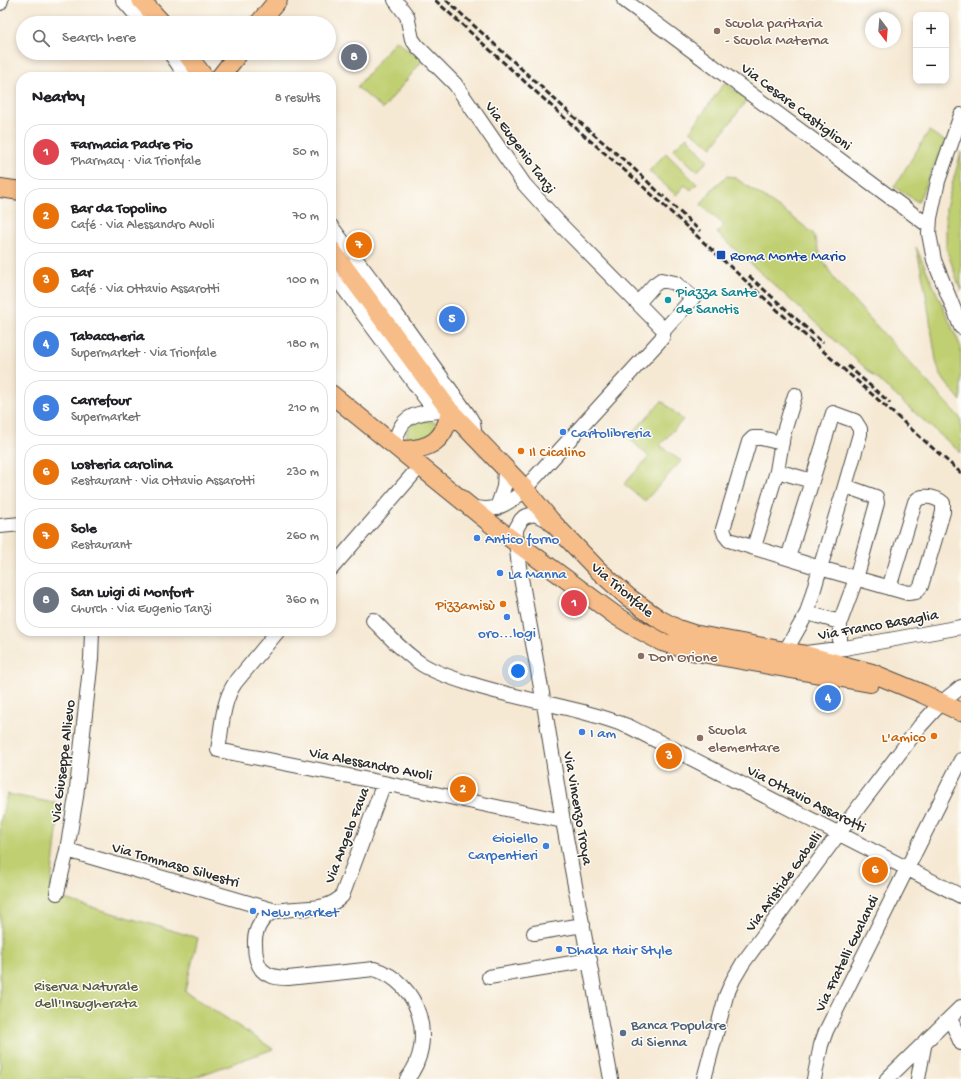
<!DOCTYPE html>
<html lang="en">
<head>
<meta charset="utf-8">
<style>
  body { margin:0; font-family:"Gochi Hand",sans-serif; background:#f6f6f6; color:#202124 }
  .controls { position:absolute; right:12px; top:12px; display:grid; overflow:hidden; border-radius:8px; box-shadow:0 2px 6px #0003 }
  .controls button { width:36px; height:36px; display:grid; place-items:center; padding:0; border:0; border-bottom:1px solid #e0e0e0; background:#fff; color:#202124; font:20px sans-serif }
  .compass { position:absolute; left:865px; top:12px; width:36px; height:36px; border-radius:50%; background:#fff; box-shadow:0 2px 6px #0003; rotate:164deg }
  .you { position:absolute; left:518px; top:671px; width:14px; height:14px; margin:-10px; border:3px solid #fff; border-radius:50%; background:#1a73e8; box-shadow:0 0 0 6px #1a73e833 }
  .badge { display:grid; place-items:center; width:26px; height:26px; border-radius:50%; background:#111827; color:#fff; font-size:13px; font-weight:700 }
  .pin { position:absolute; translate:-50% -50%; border:2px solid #fff; box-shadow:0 1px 4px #0006 }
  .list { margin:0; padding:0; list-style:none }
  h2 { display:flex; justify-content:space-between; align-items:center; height:52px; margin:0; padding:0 16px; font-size:17px }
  h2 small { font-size:13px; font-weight:400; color:#757577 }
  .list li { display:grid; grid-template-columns:26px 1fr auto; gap:12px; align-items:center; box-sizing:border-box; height:56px; margin:0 8px 8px; padding:0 8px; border:1px solid #e0e0e0; border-radius:16px }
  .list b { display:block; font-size:15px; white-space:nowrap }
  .list p { margin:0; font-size:13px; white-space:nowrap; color:#757577 }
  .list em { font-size:13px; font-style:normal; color:#757577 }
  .icon { flex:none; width:22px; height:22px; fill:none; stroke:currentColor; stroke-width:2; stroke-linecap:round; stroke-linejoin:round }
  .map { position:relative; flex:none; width:961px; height:1079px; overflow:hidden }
  .search { position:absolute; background:#fff; box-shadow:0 2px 6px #0003; left:16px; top:16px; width:320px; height:44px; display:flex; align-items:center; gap:10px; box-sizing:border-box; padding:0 14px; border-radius:22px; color:#757577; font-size:15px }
  .panel { position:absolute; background:#fff; box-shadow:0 2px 6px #0003; left:16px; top:72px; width:320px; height:564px; border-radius:16px }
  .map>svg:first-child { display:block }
  .green { fill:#c0cf71; stroke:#767d4e }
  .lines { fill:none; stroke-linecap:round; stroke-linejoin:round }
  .minor-casing { stroke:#494844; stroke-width:16 }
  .major-casing { stroke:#494844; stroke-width:20 }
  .minor { stroke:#fff; stroke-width:14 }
  .major { stroke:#f7bd88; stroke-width:18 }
  .rail { stroke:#2b2b2b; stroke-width:3; stroke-dasharray:6 3; stroke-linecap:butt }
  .education-dot { fill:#8d6e63; stroke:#fdfcf7; stroke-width:1.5 }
  .transit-dot { fill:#1a4fb4; stroke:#fdfcf7; stroke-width:1.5 }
  .culture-dot { fill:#0f9aa8; stroke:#fdfcf7; stroke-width:1.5 }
  .shop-dot { fill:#3f7fe0; stroke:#fdfcf7; stroke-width:1.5 }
  .food-dot { fill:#e8710a; stroke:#fdfcf7; stroke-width:1.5 }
  .service-dot { fill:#5c6f8a; stroke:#fdfcf7; stroke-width:1.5 }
  .labels { text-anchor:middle; stroke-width:3; stroke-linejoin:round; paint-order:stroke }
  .education-label { font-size:15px; fill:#785e54; stroke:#fdfcf7; text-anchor:start }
  .street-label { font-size:15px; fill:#2b2b2b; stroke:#fdfcf7 }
  .transit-label { font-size:15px; fill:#164399; stroke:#fdfcf7; text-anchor:start }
  .culture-label { font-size:15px; fill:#0d838f; stroke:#fdfcf7; text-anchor:start }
  .shop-label { font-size:15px; fill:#366cbe; stroke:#fdfcf7; text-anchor:start }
  .food-label { font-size:15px; fill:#c56008; stroke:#fdfcf7; text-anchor:end }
  .park-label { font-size:15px; fill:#585c40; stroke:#fdfcf7 }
  .service-label { font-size:15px; fill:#4e5e75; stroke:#fdfcf7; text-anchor:start }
</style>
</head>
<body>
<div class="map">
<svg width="961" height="1079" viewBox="0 0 961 1079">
  <rect width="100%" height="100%" fill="#fdfcf7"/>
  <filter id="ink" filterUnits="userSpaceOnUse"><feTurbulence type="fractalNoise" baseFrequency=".025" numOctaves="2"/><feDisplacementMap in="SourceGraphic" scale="8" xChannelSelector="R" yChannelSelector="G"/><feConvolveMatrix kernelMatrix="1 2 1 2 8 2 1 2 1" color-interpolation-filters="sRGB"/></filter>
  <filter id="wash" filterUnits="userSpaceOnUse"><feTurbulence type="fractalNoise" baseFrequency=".012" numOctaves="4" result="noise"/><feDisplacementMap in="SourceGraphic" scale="16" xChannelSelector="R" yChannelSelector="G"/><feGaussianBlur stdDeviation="0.9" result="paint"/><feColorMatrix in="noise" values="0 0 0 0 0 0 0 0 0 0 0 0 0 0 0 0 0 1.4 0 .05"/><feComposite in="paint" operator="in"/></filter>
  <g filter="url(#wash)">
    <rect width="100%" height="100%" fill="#f6e9d4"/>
    <!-- green -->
    <path class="green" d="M396,40L422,61L383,109L357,87Z
      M725,82L747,100L712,147L690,131Z
      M929,131L945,141L918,202L894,187Z
      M687,137L708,161L697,171L673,149Z
      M961,152V291L946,248V207Z
      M666,153L697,184L691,190L685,185L676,195L649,171Z
      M727,176L734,177L791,216L813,233L822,259L835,280L961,419V453L906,405L717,233L724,225L701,205L713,188Z
      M916,247L961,347V401L946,383L940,374L936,361L925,288Z
      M662,401L683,420L660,445L681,461L645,501L624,484L649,457L628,437Z
      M426,420L441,424C430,436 422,441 406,440C407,424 411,422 426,420Z
      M7,794L60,804L50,893L64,899L198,938L185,991L273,1049L190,1079H0V824Z"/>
  </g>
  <g filter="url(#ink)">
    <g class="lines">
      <defs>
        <path id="minor" d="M123,0L143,23
          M395,0L407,16L412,39L417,46L455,84L524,184L562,226L664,330L693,298L675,283L661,280L654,285L638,303
          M624,0L929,226
          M0,3L1,0
          M170,53L178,64L185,77
          M961,115L938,181L930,218L929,234L934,260L961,327
          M331,226L374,283L469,416L473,423L475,437
          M331,271L435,411
          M782,443L761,438H753L749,442L723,529L725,535L729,540L820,568L807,613L840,622V649
          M395,445C399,416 415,412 442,411
          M777,471L783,435L795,395
          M469,506C491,513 503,507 520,494L662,338L664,330
          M497,508L504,487L505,469
          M551,521L534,514L524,517L521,520L516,529V541L519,567L544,704L563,821L611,1079
          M0,526L21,524
          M754,547L777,471L812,481
          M788,558L833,413L855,421L860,429V434L845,486
          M331,569L421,465
          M373,620C389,636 404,653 423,665C438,674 455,679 471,684C523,701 580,707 630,727L961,896
          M840,622L856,579L877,503L876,497L845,486L820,568L908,593L916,592L921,586L943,512V503C936,497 921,493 915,502L889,588
          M278,631L235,683C222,702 222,728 218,750L384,783L563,821
          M786,650L807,613
          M806,653L845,648L961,627
          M384,783L342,896C326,913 298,906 277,911C263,914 254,930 255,944C255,953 256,963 262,970C269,977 278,978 288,978L374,969C420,982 437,1042 407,1079
          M67,850L276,911
          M57,893L67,850L76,797L91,659L92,631
          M534,933L583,925
          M489,977L590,960
          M950,1018L961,1043
          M704,1079L726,996L733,980L743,963L848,821L920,726L941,703L961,687
          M814,1079L821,1045L826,1031L961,760
          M887,1079L961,1007
          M918,1079L925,1041"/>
        <path id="major" d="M141,0L162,23
          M259,23L278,0
          M186,53L204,77
          M220,77L239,53
          M0,188L21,191
          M331,249L450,411L525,489L551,521L597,569L628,597L659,619L678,629L693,634L801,654L872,673L923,694L961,712
          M331,394L495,527L615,615L638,629L662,642L691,651L870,683
          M401,450C431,450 445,440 450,411"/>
      </defs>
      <!-- minor casing -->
      <use href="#minor" class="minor-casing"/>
      <!-- major casing -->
      <use href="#major" class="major-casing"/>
      <!-- minor -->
      <use href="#minor" class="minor"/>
      <!-- major -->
      <use href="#major" class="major"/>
      <!-- rail -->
      <path class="rail" d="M435,0L579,131L637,181L797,328L961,473
        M446,0L584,126L631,166L700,231
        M749,276L823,343
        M848,366L890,403"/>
    </g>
  </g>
  <!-- markers -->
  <g class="education-dot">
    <circle cx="717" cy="31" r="4"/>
    <circle cx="641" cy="656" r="4"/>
    <circle cx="700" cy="738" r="4"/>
  </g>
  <rect class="transit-dot" x="716" y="250" width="10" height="10" rx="2"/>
  <circle class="culture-dot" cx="668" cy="300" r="4"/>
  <g class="shop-dot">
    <circle cx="563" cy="432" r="4"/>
    <circle cx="477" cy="538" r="4"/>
    <circle cx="500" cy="573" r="4"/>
    <circle cx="507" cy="617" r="4"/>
    <circle cx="582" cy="732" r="4"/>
    <circle cx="546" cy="846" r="4"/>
    <circle cx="253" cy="911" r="4"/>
    <circle cx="559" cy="949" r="4"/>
  </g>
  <g class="food-dot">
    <circle cx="521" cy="451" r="4"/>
    <circle cx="503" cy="604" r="4"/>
    <circle cx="934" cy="736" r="4"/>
  </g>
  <circle class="service-dot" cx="623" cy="1033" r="4"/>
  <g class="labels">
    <!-- education labels -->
    <g class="education-label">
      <text x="725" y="27">Scuola paritaria<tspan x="725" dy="17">- Scuola Materna</tspan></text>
      <text x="649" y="661">Don Orione</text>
      <text x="708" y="734">Scuola<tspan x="708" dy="17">elementare</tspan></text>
    </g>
    <!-- street labels -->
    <g class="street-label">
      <text transform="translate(797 106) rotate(37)" y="5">Via Cesare Castiglioni</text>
      <text transform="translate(521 147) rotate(54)" y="5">Via Eugenio Tanzi</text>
      <text transform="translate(623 589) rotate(40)" y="5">Via Trionfale</text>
      <text transform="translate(878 624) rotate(-10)" y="5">Via Franco Basaglia</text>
      <text transform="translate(62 761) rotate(-83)" y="5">Via Giuseppe Allievo</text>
      <text transform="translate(371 763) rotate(11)" y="5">Via Alessandro Avoli</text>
      <text transform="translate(807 798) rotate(27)" y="5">Via Ottavio Assarotti</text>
      <text transform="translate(579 808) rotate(80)" y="5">Via Vincenzo Troya</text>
      <text transform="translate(346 835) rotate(-69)" y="5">Via Angelo Fava</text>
      <text transform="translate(176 864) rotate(16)" y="5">Via Tommaso Silvestri</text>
      <text transform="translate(783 881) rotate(-54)" y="5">Via Aristide Gabelli</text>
      <text transform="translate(846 953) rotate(-64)" y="5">Via Fratelli Gualandi</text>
    </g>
    <!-- transit labels -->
    <g class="transit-label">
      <text x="730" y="260">Roma Monte Mario</text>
    </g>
    <!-- culture labels -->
    <g class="culture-label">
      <text x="676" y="296">Piazza Sante<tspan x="676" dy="17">de Sanctis</tspan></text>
    </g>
    <!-- shop labels -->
    <g class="shop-label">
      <text x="571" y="437">Cartolibreria</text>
      <text x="485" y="543">Antico forno</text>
      <text x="508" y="578">La Manna</text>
      <text x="507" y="637" text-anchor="middle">oro...logi</text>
      <text x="590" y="737">I am</text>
      <text x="538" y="842" text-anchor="end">Gioiello<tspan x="538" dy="17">Carpentieri</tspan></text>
      <text x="261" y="916">New market</text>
      <text x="567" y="954">Dhaka Hair Style</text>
    </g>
    <!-- food labels -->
    <g class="food-label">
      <text x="529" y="456" text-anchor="start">Il Cicalino</text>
      <text x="495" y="609">Pizzamisù</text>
      <text x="926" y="741">L'amico</text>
    </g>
    <!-- park labels -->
    <g class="park-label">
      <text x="86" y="990">Riserva Naturale<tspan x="86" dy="17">dell'Insugherata</tspan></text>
    </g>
    <!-- service labels -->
    <g class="service-label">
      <text x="631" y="1029">Banca Populare<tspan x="631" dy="17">di Sienna</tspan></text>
    </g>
  </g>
</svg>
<div class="controls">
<button>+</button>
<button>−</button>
</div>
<svg class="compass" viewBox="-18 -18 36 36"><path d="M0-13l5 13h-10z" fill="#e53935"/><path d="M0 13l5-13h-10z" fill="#757577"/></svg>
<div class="you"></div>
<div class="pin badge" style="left:574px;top:603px;background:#e0444e">1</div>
<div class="pin badge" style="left:463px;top:789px;background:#e8710a">2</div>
<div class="pin badge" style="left:669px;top:756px;background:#e8710a">3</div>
<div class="pin badge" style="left:828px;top:698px;background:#3f7fe0">4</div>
<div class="pin badge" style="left:452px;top:319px;background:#3f7fe0">5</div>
<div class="pin badge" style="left:875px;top:870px;background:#e8710a">6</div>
<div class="pin badge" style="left:359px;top:245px;background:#e8710a">7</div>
<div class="pin badge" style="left:354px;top:57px;background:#6b7280">8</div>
<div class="search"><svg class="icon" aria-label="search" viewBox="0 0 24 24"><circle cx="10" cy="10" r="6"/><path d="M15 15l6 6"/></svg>Search here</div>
<section class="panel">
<h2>Nearby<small>8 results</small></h2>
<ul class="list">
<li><span class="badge" style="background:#e0444e">1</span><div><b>Farmacia Padre Pio</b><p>Pharmacy · Via Trionfale</p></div><em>50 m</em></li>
<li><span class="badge" style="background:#e8710a">2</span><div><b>Bar da Topolino</b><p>Café · Via Alessandro Avoli</p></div><em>70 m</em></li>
<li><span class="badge" style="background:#e8710a">3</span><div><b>Bar</b><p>Café · Via Ottavio Assarotti</p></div><em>100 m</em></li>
<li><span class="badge" style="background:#3f7fe0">4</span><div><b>Tabaccheria</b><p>Supermarket · Via Trionfale</p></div><em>180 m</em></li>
<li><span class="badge" style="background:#3f7fe0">5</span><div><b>Carrefour</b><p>Supermarket</p></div><em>210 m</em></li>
<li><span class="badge" style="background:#e8710a">6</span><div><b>Losteria carolina</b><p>Restaurant · Via Ottavio Assarotti</p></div><em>230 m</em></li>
<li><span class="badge" style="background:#e8710a">7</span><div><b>Sole</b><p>Restaurant</p></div><em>260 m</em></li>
<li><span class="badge" style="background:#6b7280">8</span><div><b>San Luigi di Monfort</b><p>Church · Via Eugenio Tanzi</p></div><em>360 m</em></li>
</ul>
</section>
</div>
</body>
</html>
